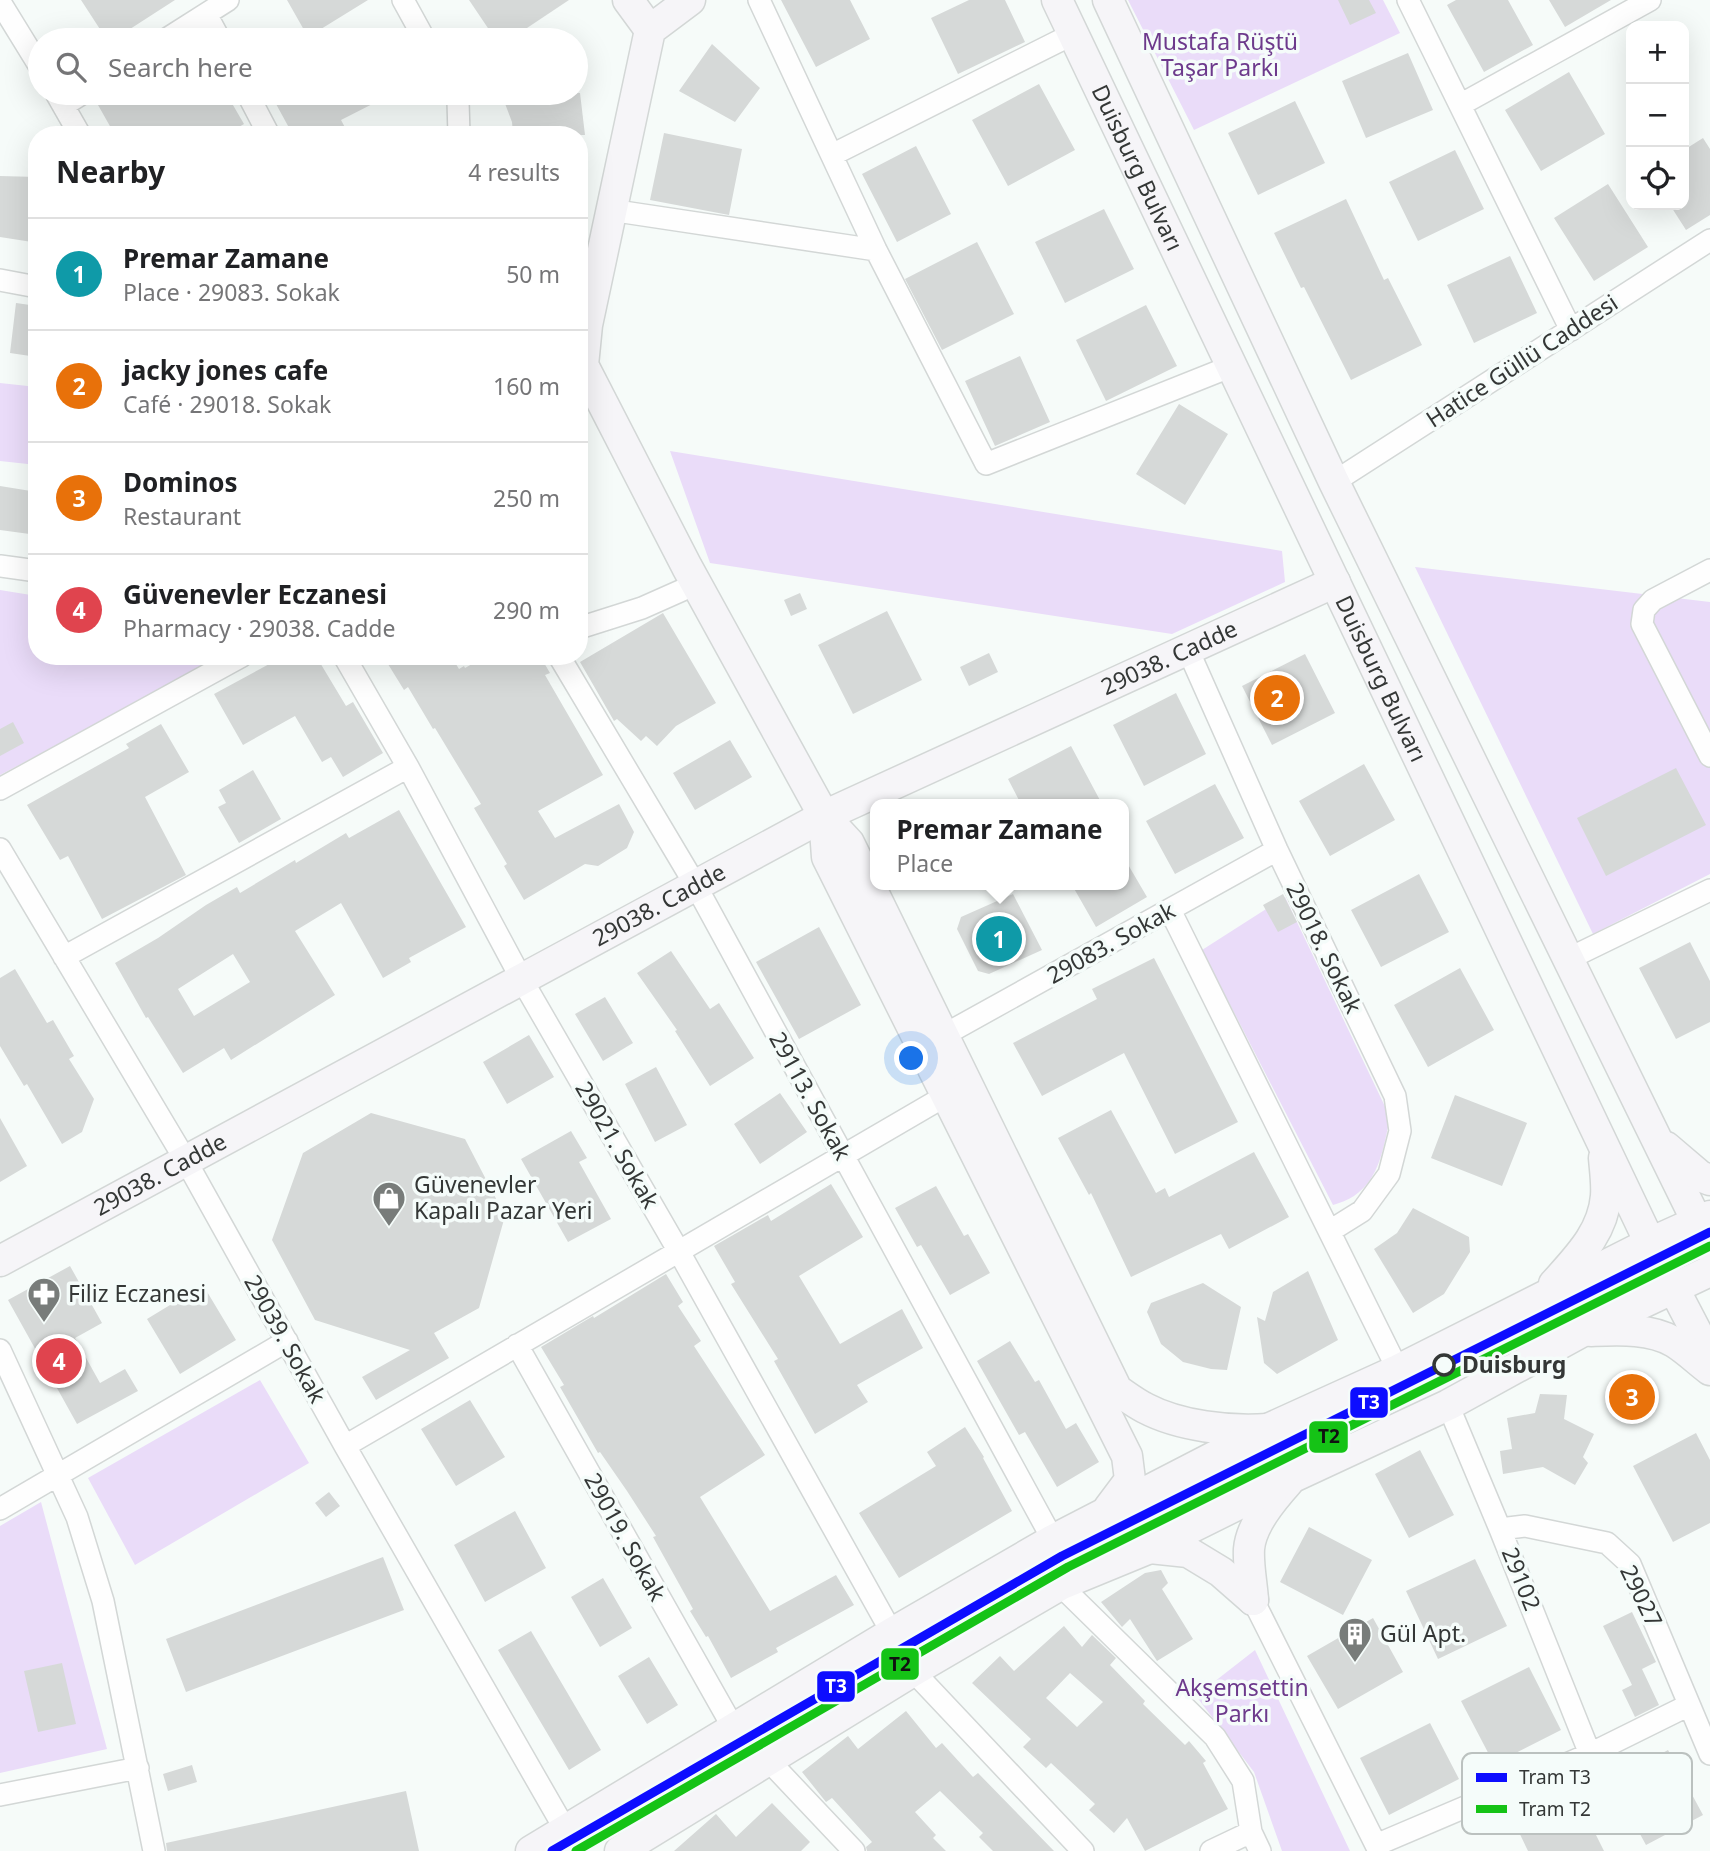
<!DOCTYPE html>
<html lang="en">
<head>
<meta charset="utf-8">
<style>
  body { margin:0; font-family:"Noto Sans",sans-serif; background:#f2f2f2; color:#202124 }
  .controls { position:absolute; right:21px; top:21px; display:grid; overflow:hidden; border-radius:14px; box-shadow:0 7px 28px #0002 }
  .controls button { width:63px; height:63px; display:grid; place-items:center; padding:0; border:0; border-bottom:2px solid #e0e0e0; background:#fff; color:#202124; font:35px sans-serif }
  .you { position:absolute; left:912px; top:1059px; width:24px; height:24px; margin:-18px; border:5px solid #fff; border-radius:50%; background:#1a73e8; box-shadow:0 0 0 10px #1a73e833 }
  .badge { display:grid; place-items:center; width:46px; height:46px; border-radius:50%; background:#ea580c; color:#fff; font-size:23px; font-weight:700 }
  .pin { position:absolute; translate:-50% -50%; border:4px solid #fff; box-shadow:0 2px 7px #0006 }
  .popup { position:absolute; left:870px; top:799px; width:259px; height:91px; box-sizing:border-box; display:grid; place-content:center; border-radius:14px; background:#fff; filter:drop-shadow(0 2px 5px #0005); font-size:23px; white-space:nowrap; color:#757577 }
  .popup b { font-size:26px; color:#202124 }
  .popup::after { content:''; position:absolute; left:50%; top:100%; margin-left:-14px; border:14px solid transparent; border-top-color:#fff }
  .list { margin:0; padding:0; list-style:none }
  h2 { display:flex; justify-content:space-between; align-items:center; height:91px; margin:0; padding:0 28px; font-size:30px }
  h2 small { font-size:23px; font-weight:400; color:#757577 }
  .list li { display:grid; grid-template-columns:46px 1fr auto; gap:21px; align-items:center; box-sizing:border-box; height:112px; padding:0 28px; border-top:2px solid #e0e0e0 }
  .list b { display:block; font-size:26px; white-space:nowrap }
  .list p { margin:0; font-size:23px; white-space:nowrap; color:#757577 }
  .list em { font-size:23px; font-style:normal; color:#757577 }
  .icon { flex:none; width:38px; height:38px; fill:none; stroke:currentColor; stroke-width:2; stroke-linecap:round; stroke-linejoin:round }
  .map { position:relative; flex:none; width:1710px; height:1851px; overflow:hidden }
  .search { position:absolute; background:#fff; box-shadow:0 7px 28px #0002; left:28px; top:28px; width:560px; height:77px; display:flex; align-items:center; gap:18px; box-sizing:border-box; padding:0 24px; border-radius:38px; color:#757577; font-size:26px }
  .panel { position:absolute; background:#fff; box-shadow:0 7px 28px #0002; left:28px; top:126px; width:560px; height:539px; border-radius:28px }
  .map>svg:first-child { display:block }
  .green { fill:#eadcf9 }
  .building { fill:#d6d9d8; fill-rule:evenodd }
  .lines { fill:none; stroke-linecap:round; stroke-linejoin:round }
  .street-casing { stroke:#d3d7d6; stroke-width:24 }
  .secondary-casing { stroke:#d3d7d6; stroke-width:33 }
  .street { stroke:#fefefe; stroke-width:21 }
  .secondary { stroke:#f6f5f8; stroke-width:30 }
  .tram-1-casing { stroke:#f5fcfa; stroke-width:14 }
  .tram-2-casing { stroke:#f5fcfa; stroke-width:14 }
  .tram-1 { stroke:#0d0dff; stroke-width:9 }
  .tram-2 { stroke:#15c316; stroke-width:9 }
  .stop-dot { fill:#f5fcfa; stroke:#343736; stroke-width:3.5 }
  .labels { text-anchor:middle; stroke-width:7; stroke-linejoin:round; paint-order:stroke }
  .park-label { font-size:23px; fill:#6d3a8c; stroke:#f5fcfa }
  .street-label { font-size:23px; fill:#343736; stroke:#f5fcfa }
  .poi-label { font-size:23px; fill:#343736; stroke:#f5fcfa; text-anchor:start }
  .stop-label { font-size:23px; font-weight:bold; fill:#343736; stroke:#f5fcfa; text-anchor:start }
  .key { fill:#f5fcfa; stroke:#bbc1bf; stroke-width:2 }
  .key-label { font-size:19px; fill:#343736 }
  .line-badge { stroke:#f5fcfa; stroke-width:2.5 }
  .badge-label { font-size:19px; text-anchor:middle; font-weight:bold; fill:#fff }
  .pale-badge-label { font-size:19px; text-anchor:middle; font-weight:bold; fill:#111 }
</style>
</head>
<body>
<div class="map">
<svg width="1710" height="1851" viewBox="0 0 1710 1851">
  <rect width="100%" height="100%" fill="#f6fbf9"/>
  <!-- green -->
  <path class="green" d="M1128,0H1383L1400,33L1194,130Z
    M0,383L37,387V465L0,461Z
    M670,451L1282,551L1285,582L1172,634L710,563Z
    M1415,567L1710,602V874L1593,934Z
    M0,590L37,596V656H225L0,775Z
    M1285,897L1390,1117C1384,1145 1380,1179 1354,1196C1348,1200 1340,1203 1333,1205L1202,950Z
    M260,1380L309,1463L135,1565L88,1478Z
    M41,1502L107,1749L0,1773V1526Z
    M1255,1650L1350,1851H1282L1254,1772L1196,1696Z"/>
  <!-- building -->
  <path class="building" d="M81,0H175L113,40H107Z
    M287,0H368L308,37Z
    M469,0H569L509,40H496Z
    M781,0H850L870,39L816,67Z
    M969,0H1005L1025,42L958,74L931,18Z
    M1338,0H1369L1376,13L1350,25Z
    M1456,0H1508L1533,45L1484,72L1447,5Z
    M1549,0H1611L1565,27Z
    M712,44L760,88L735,122L679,91Z
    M1408,53L1433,110L1366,138L1342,81Z
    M1569,72L1605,134L1541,171L1505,110Z
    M1039,84L1075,150L1008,186L972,120Z
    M119,93H226L244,124L225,135H115L98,105Z
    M270,93H394L341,120L349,135H293Z
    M501,93H580L585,135H513L512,122Z
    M1295,101L1325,163L1258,195L1228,133Z
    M664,133L742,149L729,215L650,200Z
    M1703,138L1710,149V215L1686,230L1670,205H1684V150Z
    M916,146L951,214L897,242L862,174Z
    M1455,150L1484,209L1418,241L1389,182Z
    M0,176L37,177V210L32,242L0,237Z
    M1608,184L1648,247L1594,281L1554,218Z
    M1346,199L1384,280L1388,278L1422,345L1351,380L1304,287L1301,288L1274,233Z
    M1104,209L1134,269L1065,303L1035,242Z
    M977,242L1014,314L942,350L905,279Z
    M1510,256L1537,313L1474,343L1447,285Z
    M16,303L37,306V357L10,353Z
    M1146,305L1177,366L1106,401L1076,340Z
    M1020,356L1050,422L995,446L965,381Z
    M1179,404L1228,434L1185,505L1136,474Z
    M0,486L37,492V535L0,530Z
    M800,593L807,609L791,616L784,600Z
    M887,611L922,680L853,714L818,645Z
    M663,613L716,703L676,726L657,746L646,736L641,741L617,719L614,721L580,662Z
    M989,653L998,672L969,686L960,667Z
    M1305,654L1335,713L1272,745L1242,686Z
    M284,656H316L346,706L353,702L383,753L343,777L331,757L322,762L295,716L243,745L214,694Z
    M383,656H451L459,669L464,666L465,668L486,656H540L550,673L545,675L603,775L538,811L555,838L619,804L634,832L627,848L598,866L585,864L524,900L504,866L507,864L474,808L481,804L435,728L433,729L408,687L404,690Z
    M1176,693L1206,754L1144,786L1113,725Z
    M13,722L24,743L0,756V729Z
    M161,724L189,772L145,797L186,875L102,919L68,856L60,860L27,805L129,748L126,744Z
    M730,740L752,777L695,810L673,773Z
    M1071,746L1102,804H1021L1008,779Z
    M1364,764L1395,820L1330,856L1299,801Z
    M1676,768L1706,825L1606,876L1577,818Z
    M253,770L281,819L239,843L218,807L226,803L219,790Z
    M1215,784L1244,838L1175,874L1146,821Z
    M399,810L466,927L409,958L411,962L383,978L341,903L295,931L335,995L231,1060L224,1048L183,1073L148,1017L146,1018L115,963L158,938L206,905L237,887L240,893L295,860L296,863L346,833L349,838ZM233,954L250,982L194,1016L178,989Z
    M1123,856L1147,897L1096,927L1072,885H1123Z
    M1419,874L1449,932L1381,967L1351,910Z
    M1013,894L1042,950L989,974L978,971L957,929L961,917Z
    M1283,894L1297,922L1278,932L1263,905Z
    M819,927L861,1005L799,1039L756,962Z
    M1690,942L1710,981V1022L1676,1039L1639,968Z
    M671,951L710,1009L719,1003L754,1058L710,1086L675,1031L677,1030L637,973Z
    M1154,958L1238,1122L1175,1154L1124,1053L1042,1096L1013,1043L1097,999L1092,989Z
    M1460,968L1494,1030L1428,1067L1394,1005Z
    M15,969L47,1023L53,1020L74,1056L69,1059L94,1099L82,1132L62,1144L27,1084L24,1086L0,1046V978Z
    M605,997L633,1043L603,1061L575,1014Z
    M529,1035L554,1077L507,1104L483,1062Z
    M656,1067L687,1125L655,1142L625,1084Z
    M780,1093L807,1132L760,1164L734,1124Z
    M1455,1095L1527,1123L1502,1186L1431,1158Z
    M1111,1110L1156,1193L1165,1188L1169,1197L1254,1152L1289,1217L1229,1249L1221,1234L1131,1277L1091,1193L1089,1195L1058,1138Z
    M371,1113L465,1139L505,1216L479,1308L434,1333L449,1358L376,1400L362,1377L410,1350L315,1320L272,1240L303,1153Z
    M0,1118L27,1166L0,1182Z
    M571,1131L587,1158L579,1162L611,1219L568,1242L521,1159Z
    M831,1184L863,1237L799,1276L840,1344L902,1309L923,1348L857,1385L868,1402L815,1434L774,1361L778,1359L731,1284L735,1282L714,1246L768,1215L771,1221Z
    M936,1186L964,1236L968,1234L990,1273L950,1295L921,1245L917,1247L895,1208Z
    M1413,1208L1469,1237L1470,1252L1444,1294L1413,1313L1374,1249L1397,1233Z
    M70,1266L102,1323L75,1338L100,1383L125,1369L138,1391L77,1424L8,1300Z
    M1308,1271L1338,1340L1277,1374L1264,1363L1257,1317L1265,1321L1273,1292Z
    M666,1274L683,1302L678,1306L701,1341L694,1346L765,1455L700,1497L770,1611L836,1575L854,1605L776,1648L778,1652L731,1678L708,1636L706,1637L690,1611L693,1609L653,1537L656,1536L627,1491L600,1452L598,1453L560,1387L564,1385L541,1347L593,1316L594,1318Z
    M1203,1283L1241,1307L1227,1370L1211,1369L1183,1362L1161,1344L1147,1312L1151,1303Z
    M203,1285L236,1340L180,1374L147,1319Z
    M1010,1341L1035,1382L1039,1380L1066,1429L1076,1423L1099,1462L1057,1487L1025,1432L1019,1435L977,1361Z
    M1540,1394L1567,1395L1564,1419L1594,1434L1583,1457L1588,1463L1575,1485L1543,1467L1503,1474L1500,1451L1512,1449L1507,1418L1535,1413Z
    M470,1400L505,1457L456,1486L421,1429Z
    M965,1427L984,1457L983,1458L1012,1511L899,1578L859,1513L936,1466L927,1452Z
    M1696,1433L1710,1460V1523L1673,1542L1633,1466Z
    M1420,1450L1454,1515L1409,1538L1375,1474Z
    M329,1492L340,1506L326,1517L315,1503Z
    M515,1511L546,1568L485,1602L454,1545Z
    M1309,1527L1372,1560L1343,1615L1280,1582Z
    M383,1557L404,1610L186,1692L166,1639Z
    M1475,1559L1507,1626L1438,1659L1406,1591Z
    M1161,1570L1168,1583L1162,1589L1193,1639L1157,1661L1130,1619L1122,1627L1101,1602L1145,1573Z
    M603,1578L632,1628L600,1647L571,1597Z
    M1632,1612L1656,1662L1642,1669L1659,1705L1635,1717L1622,1690L1632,1685L1603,1626Z
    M1373,1618L1403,1672L1338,1709L1307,1656Z
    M1064,1626L1082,1647L1092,1635L1116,1658L1110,1665L1145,1701L1143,1704L1185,1745L1189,1741L1206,1761L1203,1763L1228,1809L1145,1851L1127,1818L1114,1833L1089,1810L1095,1804L1051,1763L1046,1768L1023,1747L1031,1739L972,1683L1000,1656L1014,1671ZM1070,1673L1103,1702L1077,1727L1046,1698Z
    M531,1631L601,1750L569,1770L498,1650Z
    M649,1657L678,1705L647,1724L618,1676Z
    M62,1663L76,1724L38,1732L24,1671Z
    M1529,1667L1561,1730L1494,1764L1461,1701Z
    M906,1711L936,1748L942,1743L973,1777L978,1773L1054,1851H993L979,1837L983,1833L940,1791L915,1812L936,1835L933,1838L946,1851H867L866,1847L872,1842L832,1798L826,1802L802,1772L848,1736L858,1749Z
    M1430,1723L1459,1779L1389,1815L1360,1758Z
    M1668,1750L1703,1815L1646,1845L1611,1781Z
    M192,1765L197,1782L168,1791L163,1774Z
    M406,1791L419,1851H167L166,1843Z
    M1576,1795L1604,1851H1528L1515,1824Z
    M772,1803L810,1842L801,1851H674L716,1814L736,1837Z"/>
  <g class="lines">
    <defs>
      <path id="street" d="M403,0L425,40
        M759,0L876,250L986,464L1232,366
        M1408,0L1571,330
        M0,2L40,67
        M206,14L220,40
        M165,40L228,0
        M56,93L80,135
        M247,93L269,135
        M453,93L458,101L459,135
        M64,105L83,93
        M1460,105L1650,0
        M832,155L1073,34
        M610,210L876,250
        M0,280L37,287
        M1334,482L1710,240
        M0,566L37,571
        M1710,570L1653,600L1644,610L1642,624L1710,756
        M579,628L642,608L696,584
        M1188,650L1277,850L1395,1096L1400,1131L1389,1174L1362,1211L1330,1231
        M344,656L408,767L522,980L678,1250L892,1633
        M559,656L696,886L1053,1540
        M0,789L242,656
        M0,849L186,1161L345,1446L566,1831
        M1170,910L1398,1370
        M64,957L408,767
        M1566,960L1710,890
        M944,1035L1277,850
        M517,1345L734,1729
        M0,1350L77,1517L103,1601L154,1851
        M1448,1405L1500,1529L1590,1754
        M345,1446L947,1095
        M0,1509L287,1341
        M1500,1529L1525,1526L1607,1543L1630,1564L1710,1754
        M1060,1585L1215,1737L1243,1781L1251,1832L1260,1851
        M1253,1600L1379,1851
        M913,1671L1083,1851
        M767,1759L854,1851
        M0,1795L138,1768
        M1376,1845L1590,1754L1689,1705
        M1211,1851L1251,1832"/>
      <g id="secondary">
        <path d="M628,0L650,30"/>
        <path d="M690,0L650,30L587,325L583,365L687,567L824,816L849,843L1117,1390C1126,1396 1135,1403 1145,1408C1179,1426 1230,1432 1268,1429"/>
        <path id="s1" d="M1057,0L1650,1243L1710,1358"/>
        <path d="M1108,0L1334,482L1710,1248"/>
        <path d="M824,816L827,857L1127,1456L1130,1480L1109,1508"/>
        <path d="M1666,1147L1700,1176L1710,1180"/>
        <path id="s2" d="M0,1261L824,816L1335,582"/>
        <path d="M1554,1284C1577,1258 1603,1233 1606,1196C1607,1184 1605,1170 1604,1158"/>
        <path d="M1591,1331C1618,1330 1650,1328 1674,1342C1687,1350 1698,1361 1710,1370"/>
        <path d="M1150,1548L1188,1552L1221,1572L1253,1600"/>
        <path d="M1253,1600C1252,1584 1248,1565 1249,1549C1251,1525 1272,1500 1288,1482"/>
        <path d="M531,1851L892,1633L1053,1540L1268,1429L1398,1370L1650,1243L1710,1216"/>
        <path d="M620,1851L913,1671L1060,1585L1150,1548L1291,1478L1448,1405L1583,1331L1710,1271"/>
      </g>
    </defs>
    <!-- street casing -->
    <use href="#street" class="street-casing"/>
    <!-- secondary casing -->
    <use href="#secondary" class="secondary-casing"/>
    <!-- street -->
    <use href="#street" class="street"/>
    <!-- secondary -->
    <use href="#secondary" class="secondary"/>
    <defs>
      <path id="tram-1" d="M552,1851L1062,1556L1710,1232"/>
      <path id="tram-2" d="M576,1851L1068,1567L1710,1246"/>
    </defs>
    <!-- tram-1 casing -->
    <use href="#tram-1" class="tram-1-casing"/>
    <!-- tram-2 casing -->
    <use href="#tram-2" class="tram-2-casing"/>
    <!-- tram-1 -->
    <use href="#tram-1" class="tram-1"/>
    <!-- tram-2 -->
    <use href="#tram-2" class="tram-2"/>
  </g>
  <!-- icons -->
  <defs>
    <symbol id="shop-pin" viewBox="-11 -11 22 30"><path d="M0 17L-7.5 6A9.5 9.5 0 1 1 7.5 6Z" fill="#787c7a" stroke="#f5fcfa"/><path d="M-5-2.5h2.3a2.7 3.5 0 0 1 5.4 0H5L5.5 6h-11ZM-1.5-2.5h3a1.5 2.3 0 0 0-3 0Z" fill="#fff"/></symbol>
    <symbol id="pharmacy-pin" viewBox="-11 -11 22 30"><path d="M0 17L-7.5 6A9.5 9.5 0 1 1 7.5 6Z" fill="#787c7a" stroke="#f5fcfa"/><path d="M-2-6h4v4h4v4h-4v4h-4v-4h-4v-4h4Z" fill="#fff"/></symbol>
    <symbol id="building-pin" viewBox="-11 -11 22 30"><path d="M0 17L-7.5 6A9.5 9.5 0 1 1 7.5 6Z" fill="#787c7a" stroke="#f5fcfa"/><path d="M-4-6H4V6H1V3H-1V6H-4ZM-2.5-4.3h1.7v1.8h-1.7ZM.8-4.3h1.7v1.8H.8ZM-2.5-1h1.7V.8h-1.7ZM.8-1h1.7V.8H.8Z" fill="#fff"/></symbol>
  </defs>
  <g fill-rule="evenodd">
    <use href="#shop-pin" x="370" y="1179" width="38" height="52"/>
    <use href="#pharmacy-pin" x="25" y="1275" width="38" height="52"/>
    <use href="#building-pin" x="1336" y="1615" width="38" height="52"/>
  </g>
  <!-- markers -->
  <circle class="stop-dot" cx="1444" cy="1365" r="10"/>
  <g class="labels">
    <!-- park labels -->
    <g class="park-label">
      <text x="1220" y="50">Mustafa Rüştü<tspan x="1220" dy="26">Taşar Parkı</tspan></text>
      <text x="1242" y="1696">Akşemsettin<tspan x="1242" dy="26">Parkı</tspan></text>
    </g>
    <!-- street labels -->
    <g class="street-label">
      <text dy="8" stroke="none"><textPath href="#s1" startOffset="186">Duisburg Bulvarı</textPath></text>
      <text transform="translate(1522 361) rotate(-33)" y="8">Hatice Güllü Caddesi</text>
      <text dy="8" stroke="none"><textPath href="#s2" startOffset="1316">29038. Cadde</textPath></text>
      <text dy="8" stroke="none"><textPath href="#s1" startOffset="752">Duisburg Bulvarı</textPath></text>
      <text dy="8" stroke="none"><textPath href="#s2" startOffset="749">29038. Cadde</textPath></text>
      <text transform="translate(1111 943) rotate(-29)" y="8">29083. Sokak</text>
      <text transform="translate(1324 948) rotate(64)" y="8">29018. Sokak</text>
      <text transform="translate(810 1096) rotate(61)" y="8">29113. Sokak</text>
      <text transform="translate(617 1145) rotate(60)" y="8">29021. Sokak</text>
      <text dy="8" stroke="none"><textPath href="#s2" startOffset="182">29038. Cadde</textPath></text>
      <text transform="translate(285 1339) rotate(61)" y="8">29039. Sokak</text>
      <text transform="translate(625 1537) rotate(61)" y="8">29019. Sokak</text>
      <text transform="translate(1521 1579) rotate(68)" y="8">29102</text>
      <text transform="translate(1641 1596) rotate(64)" y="8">29027</text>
    </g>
    <!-- poi labels -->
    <g class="poi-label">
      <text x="414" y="1193">Güvenevler<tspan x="414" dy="26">Kapalı Pazar Yeri</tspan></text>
      <text x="68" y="1302">Filiz Eczanesi</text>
      <text x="1380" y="1642">Gül Apt.</text>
    </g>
    <!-- stop labels -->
    <g class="stop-label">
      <text x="1462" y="1373">Duisburg</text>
    </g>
  </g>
  <!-- legend -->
  <rect x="1462" y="1753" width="230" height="81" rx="10" class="key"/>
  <rect x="1476" y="1773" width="31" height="9" fill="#0d0dff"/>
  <rect x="1476" y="1805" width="31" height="8" fill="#15c316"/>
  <g class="key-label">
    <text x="1519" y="1784">Tram T3</text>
    <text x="1519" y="1816">Tram T2</text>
  </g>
  <g class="line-badge">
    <rect x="1349" y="1386" width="40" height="33" rx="7" fill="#0d0dff"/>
    <rect x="1308" y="1420" width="41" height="34" rx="7" fill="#15c316"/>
    <rect x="880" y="1647" width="40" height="34" rx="7" fill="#15c316"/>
    <rect x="816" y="1670" width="40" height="33" rx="7" fill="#0d0dff"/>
  </g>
  <g class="badge-label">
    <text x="1369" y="1409">T3</text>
    <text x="836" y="1693">T3</text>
  </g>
  <g class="pale-badge-label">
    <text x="1329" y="1443">T2</text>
    <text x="900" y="1671">T2</text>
  </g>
</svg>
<div class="controls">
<button>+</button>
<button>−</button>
<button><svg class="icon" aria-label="locate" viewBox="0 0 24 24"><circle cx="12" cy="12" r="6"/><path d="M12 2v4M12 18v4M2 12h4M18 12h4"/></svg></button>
</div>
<div class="you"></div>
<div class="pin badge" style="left:999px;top:939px;background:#0f9aa8">1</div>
<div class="popup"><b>Premar Zamane</b>Place</div>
<div class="pin badge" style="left:1277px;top:698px;background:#e8710a">2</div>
<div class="pin badge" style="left:1632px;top:1397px;background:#e8710a">3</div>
<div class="pin badge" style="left:59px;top:1361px;background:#e0444e">4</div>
<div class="search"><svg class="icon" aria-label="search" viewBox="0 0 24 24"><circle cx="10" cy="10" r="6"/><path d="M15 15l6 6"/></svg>Search here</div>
<section class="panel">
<h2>Nearby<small>4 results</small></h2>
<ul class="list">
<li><span class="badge" style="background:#0f9aa8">1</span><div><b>Premar Zamane</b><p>Place · 29083. Sokak</p></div><em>50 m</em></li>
<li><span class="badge" style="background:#e8710a">2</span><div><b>jacky jones cafe</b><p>Café · 29018. Sokak</p></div><em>160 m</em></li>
<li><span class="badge" style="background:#e8710a">3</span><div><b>Dominos</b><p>Restaurant</p></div><em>250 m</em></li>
<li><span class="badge" style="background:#e0444e">4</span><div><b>Güvenevler Eczanesi</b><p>Pharmacy · 29038. Cadde</p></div><em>290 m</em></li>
</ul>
</section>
</div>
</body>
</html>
